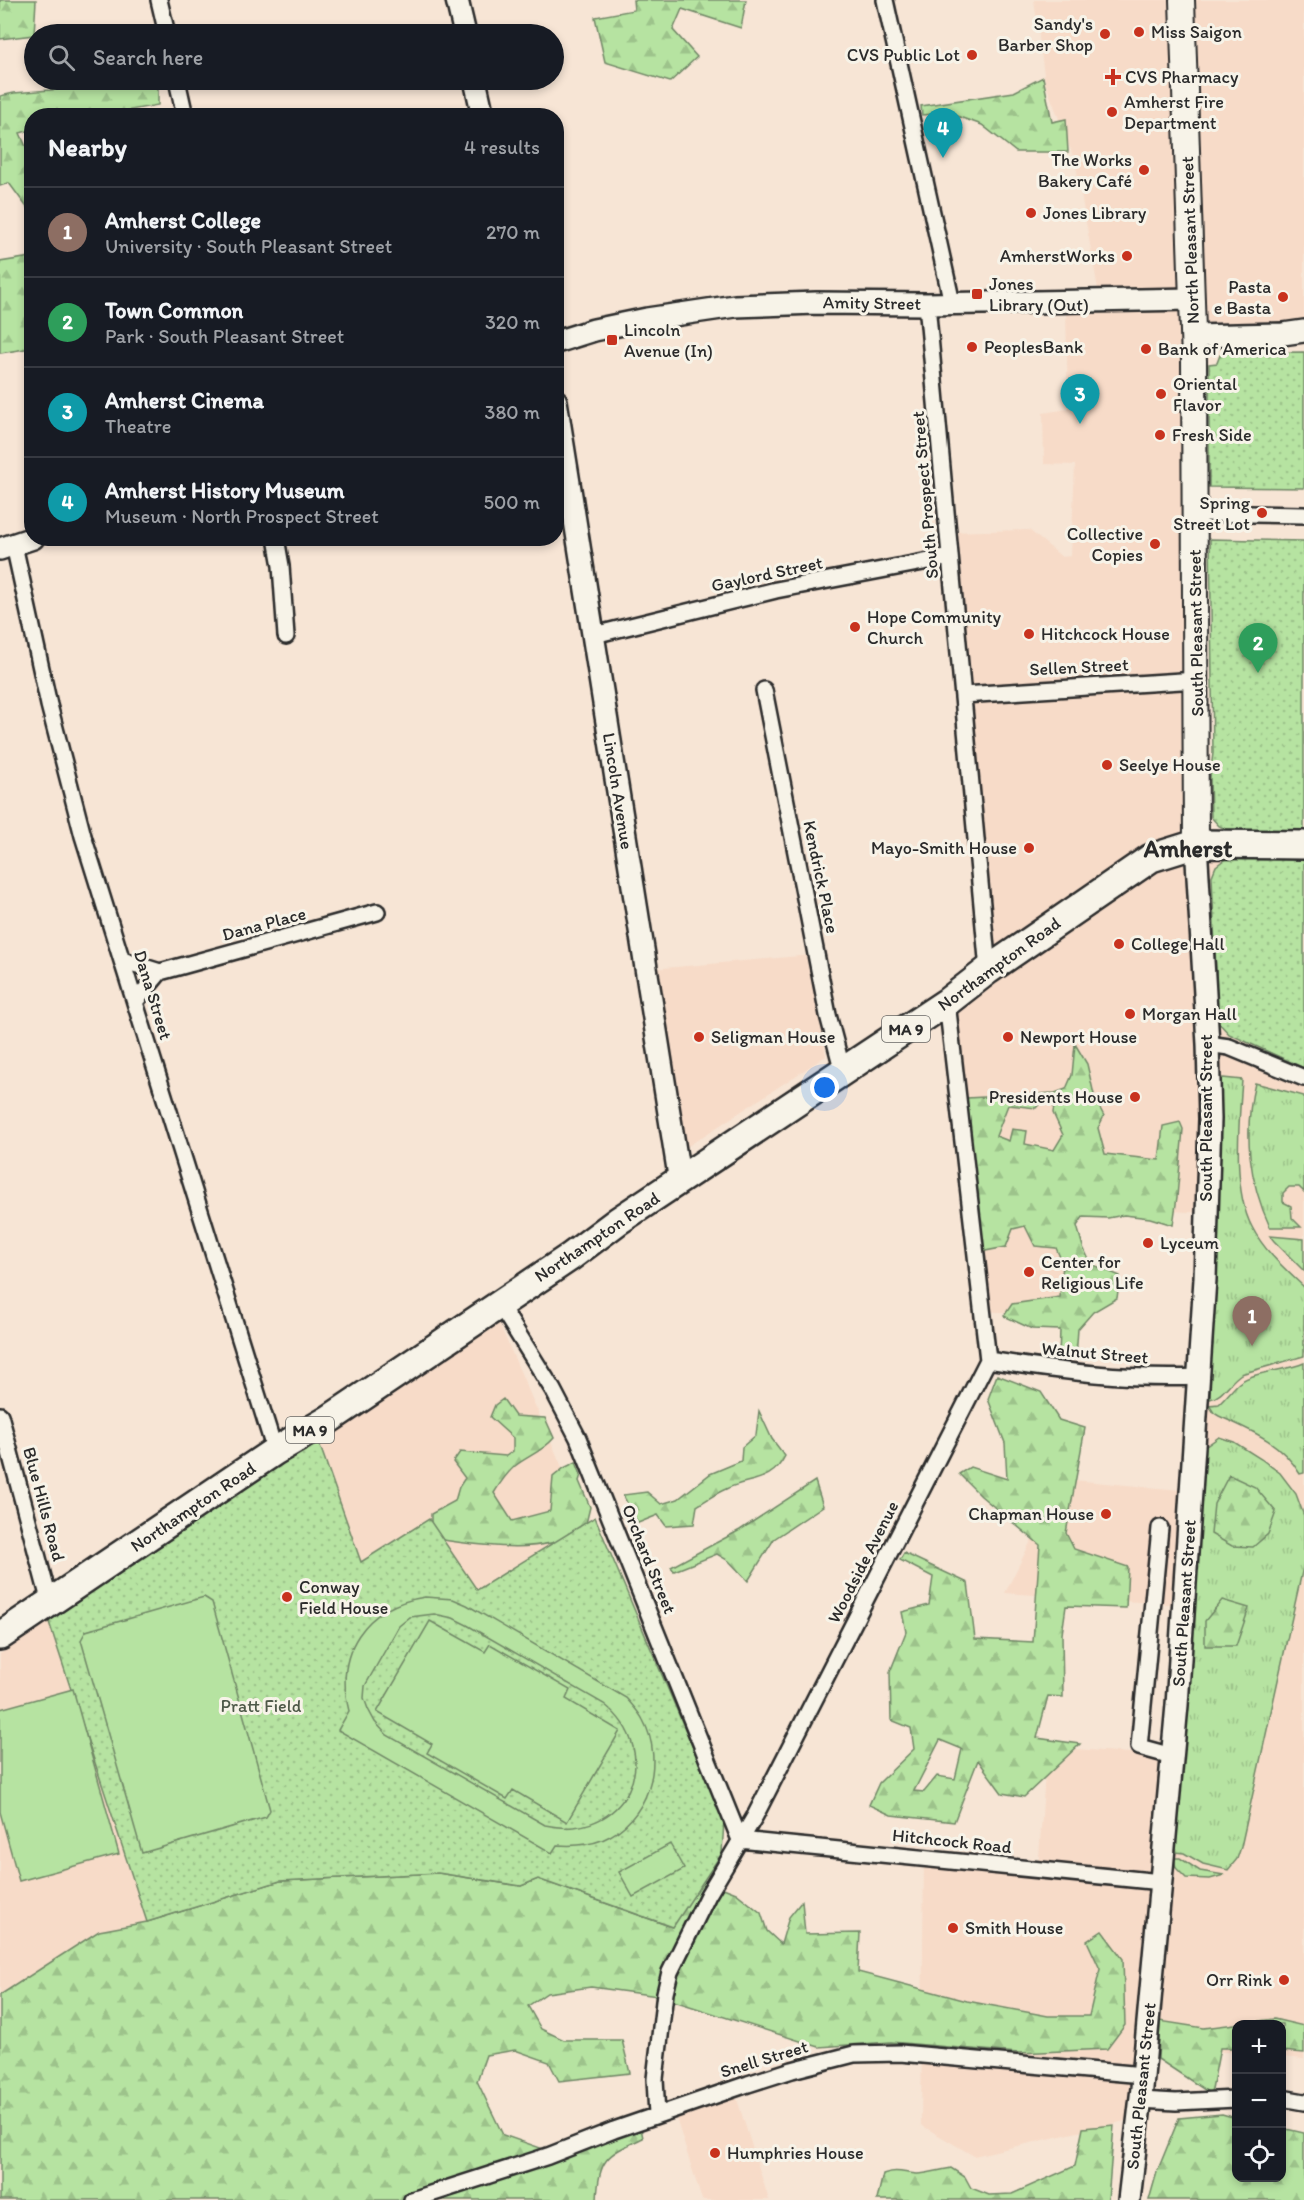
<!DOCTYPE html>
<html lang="en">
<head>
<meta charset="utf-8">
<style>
  body { margin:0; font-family:Itim,sans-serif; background:#20242c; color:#f1f3f6 }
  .controls { position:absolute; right:18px; bottom:18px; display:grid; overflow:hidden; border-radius:12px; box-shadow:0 3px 9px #0003 }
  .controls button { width:54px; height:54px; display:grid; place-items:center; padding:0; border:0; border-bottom:2px solid #363941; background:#171b24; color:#f1f3f6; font:30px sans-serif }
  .you { position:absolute; left:825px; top:1088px; width:21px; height:21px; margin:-15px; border:4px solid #fff; border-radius:50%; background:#1a73e8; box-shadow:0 0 0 9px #1a73e833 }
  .badge { display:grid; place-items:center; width:39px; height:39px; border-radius:50%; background:#ea580c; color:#fff; font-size:20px; font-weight:700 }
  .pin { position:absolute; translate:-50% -50px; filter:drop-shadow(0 2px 3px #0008) }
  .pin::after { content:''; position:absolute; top:32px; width:21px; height:18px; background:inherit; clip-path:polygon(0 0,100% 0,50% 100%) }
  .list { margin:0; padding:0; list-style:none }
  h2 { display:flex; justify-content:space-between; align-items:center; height:78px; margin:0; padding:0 24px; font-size:26px }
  h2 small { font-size:20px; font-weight:400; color:#9ea1a6 }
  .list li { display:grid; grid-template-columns:39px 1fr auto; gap:18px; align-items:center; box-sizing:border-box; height:90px; padding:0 24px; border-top:2px solid #363941 }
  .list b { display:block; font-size:22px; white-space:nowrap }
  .list p { margin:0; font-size:20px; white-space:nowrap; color:#9ea1a6 }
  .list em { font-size:20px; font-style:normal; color:#9ea1a6 }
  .icon { flex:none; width:33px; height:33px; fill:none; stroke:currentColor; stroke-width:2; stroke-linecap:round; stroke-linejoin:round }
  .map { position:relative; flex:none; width:1304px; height:2200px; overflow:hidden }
  .search { position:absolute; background:#171b24; box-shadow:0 3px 9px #0003; left:24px; top:24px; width:540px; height:66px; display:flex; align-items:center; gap:15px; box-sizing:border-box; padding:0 21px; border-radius:33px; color:#9ea1a6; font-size:22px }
  .panel { position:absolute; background:#171b24; box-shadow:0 3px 9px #0003; left:24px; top:108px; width:540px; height:438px; border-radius:24px }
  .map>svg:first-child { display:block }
  .built { fill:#f7dbc8 }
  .grass { fill:url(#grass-tufts); stroke:#708766; stroke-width:1.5 }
  .forest { fill:url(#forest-firs); stroke:#708766; stroke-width:1.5; fill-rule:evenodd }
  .park { fill:url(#park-dots); stroke:#708766; stroke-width:1.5 }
  .garden { fill:#b6e3a1; stroke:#708766; stroke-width:1.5; fill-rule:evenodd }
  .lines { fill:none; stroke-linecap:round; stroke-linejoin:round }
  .street-casing { stroke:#2b2b2b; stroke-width:20 }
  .secondary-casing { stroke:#2b2b2b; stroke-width:26 }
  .primary-casing { stroke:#2b2b2b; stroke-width:28 }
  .highway-casing { stroke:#2b2b2b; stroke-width:32 }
  .street { stroke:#f7f3e8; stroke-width:15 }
  .secondary { stroke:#f7f3e8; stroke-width:21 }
  .primary { stroke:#f7f3e8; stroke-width:24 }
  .highway { stroke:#f7f3e8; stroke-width:27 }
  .poi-dot { fill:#c8321e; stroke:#f7f3e8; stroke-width:2 }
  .labels { text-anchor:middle; stroke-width:6; stroke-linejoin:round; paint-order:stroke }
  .shield { fill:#f7f3e8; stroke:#686764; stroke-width:1.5 }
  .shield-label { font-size:16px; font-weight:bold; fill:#2b2b2b }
  .poi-label { font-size:18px; fill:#2b2b2b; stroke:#f7f3e8; text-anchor:start }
  .street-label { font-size:18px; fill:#2b2b2b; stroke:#f7f3e8 }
  .park-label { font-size:18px; fill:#4e5948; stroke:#f7f3e8 }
  .district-label { font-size:24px; font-weight:bold; fill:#2b2b2b; stroke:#f7f3e8 }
</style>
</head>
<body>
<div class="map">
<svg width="1304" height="2200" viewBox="0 0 1304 2200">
  <defs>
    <pattern id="grass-tufts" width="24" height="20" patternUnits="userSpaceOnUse" patternTransform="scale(1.5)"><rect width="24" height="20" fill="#b6e3a1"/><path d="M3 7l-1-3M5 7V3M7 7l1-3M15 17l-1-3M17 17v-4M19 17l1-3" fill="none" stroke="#9dc38b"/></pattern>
    <pattern id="forest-firs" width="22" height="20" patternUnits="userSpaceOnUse" patternTransform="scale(1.5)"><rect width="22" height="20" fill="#b6e3a1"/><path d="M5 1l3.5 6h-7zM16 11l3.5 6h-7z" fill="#9dc38b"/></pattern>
    <pattern id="park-dots" width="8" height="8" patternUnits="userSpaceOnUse" patternTransform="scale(1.5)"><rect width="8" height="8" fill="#b6e3a1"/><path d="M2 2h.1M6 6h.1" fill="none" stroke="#9dc38b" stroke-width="1.8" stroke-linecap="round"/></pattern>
  </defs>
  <rect width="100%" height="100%" fill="#f7e5d5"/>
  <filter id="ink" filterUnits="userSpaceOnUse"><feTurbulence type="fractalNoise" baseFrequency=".0167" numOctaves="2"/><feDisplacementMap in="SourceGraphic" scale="12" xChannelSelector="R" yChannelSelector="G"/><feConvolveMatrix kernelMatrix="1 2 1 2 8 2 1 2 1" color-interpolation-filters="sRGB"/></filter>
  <g filter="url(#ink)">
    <!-- built -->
    <path class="built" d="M1034,0H1304V331L1194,336L1196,844L1304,845V2059L1282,2057V2024H1236V2053L1164,2046L1146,2041L1138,2118L974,2156L921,2125L924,1857L1038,1870L1047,1747L1172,1756L1183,1605L1005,1593L1062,1479L1191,1491L1206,1213L1070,1205L1069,1316L982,1311L947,1002L988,969L947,532L1029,530L1062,557L1071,556L1075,465L1044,464L1043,413L1068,409L1066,309L1100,300L1075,161L1045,82Z
      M811,955L826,1056L685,1148L653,969Z
      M499,1323L711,1808L704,1855L715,1871L670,1938L0,2020V1654Z
      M736,2096L769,2200H702L675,2115Z"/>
    <!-- grass -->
    <path class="grass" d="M1223,1078L1242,1080C1239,1122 1232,1190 1252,1227C1264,1251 1285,1269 1304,1287V1356L1241,1374C1229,1382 1223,1397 1210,1399L1219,1079Z
      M1255,1083L1304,1096V1192L1299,1187H1289L1283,1193V1202L1291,1206L1292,1218L1301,1227H1270C1249,1182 1243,1132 1255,1083Z
      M1270,1236L1304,1239V1271L1274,1241Z
      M1304,1363V1473L1300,1474C1281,1442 1252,1431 1219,1416L1214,1413L1209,1405L1219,1404C1226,1398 1232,1389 1239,1383C1254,1371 1286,1371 1304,1363Z
      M1219,1437L1234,1442L1261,1459L1280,1473L1296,1494L1304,1516V1563L1241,1847L1237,1859L1228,1870L1203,1864L1184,1853L1175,1852L1205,1447Z
      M1174,1858H1180L1200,1871L1224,1875L1210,1879L1186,1878L1176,1868Z"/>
    <!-- forest -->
    <path class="forest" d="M0,0H36L34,35L0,39Z
      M633,0H746L741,28L682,9L673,30L697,57L670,82L605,62L595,17L634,10Z
      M1043,77L1052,122L1066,119L1068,152H1016L982,125L948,113L922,115L921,106L1014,92Z
      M158,81V105L104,115L32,116L31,130L20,133L31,158V213L9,183L0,186V96L14,93Z
      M31,257V348L0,353V262Z
      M1075,1044L1087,1064L1095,1099L1104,1116L1098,1128L1105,1154L1159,1160L1163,1126L1180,1122L1183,1129L1177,1197L1173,1225L1150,1218L1124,1215L1108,1218L1083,1217L1077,1226L1083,1247L1091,1264L1120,1276L1117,1298L1093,1312L1078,1329L1076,1358L1059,1357L1060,1330L1032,1329L1004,1316L1012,1304L1060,1297L1063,1264L1056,1248L1035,1246L1025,1226L1013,1229L1006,1247L980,1252L969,1168L967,1098L1055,1093L1066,1089L1072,1075ZM1044,1099L1055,1100L1053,1113L1063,1135L1054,1150L1025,1144L1027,1131L1012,1129L1009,1141L996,1136L1008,1105L1036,1108Z
      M997,1375L1041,1392L1059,1420L1085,1428L1066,1533L1074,1549L1128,1567L1126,1608L1066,1606L1062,1634L1063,1697L1048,1696L1037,1738L1080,1744L1024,1797L1002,1793L978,1760L954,1822L891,1815L869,1805L879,1783L914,1749L911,1728L891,1720L890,1672L906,1632L902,1612L929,1605L933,1577L900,1560L904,1553L968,1583L975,1639L1033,1642L1040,1545L981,1496L959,1474L970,1467L1007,1479L1005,1443L988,1399ZM940,1740L962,1749L955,1779L937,1776L924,1792L914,1791Z
      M503,1399L515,1416L545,1418L554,1438C543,1451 528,1456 515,1466C506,1474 500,1483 494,1493L512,1521L550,1511L553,1477L564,1468L576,1462L581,1475L579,1481L590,1507L584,1532C535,1555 488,1546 436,1539L431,1533V1514L455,1501L459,1487L465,1478L453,1462L460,1452L506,1456L513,1451V1438L490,1417L495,1405Z
      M759,1411L772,1439L785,1456C772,1483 749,1478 726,1489C716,1493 707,1500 697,1506L694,1524L666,1526L658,1515L638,1523L623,1495L647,1492L661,1504L678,1499L710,1474L741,1461L742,1447L756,1435Z
      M1229,1475L1255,1487L1276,1512L1268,1534L1253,1547L1232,1546L1211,1534L1214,1504Z
      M815,1481L823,1506L774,1539L748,1581L729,1561L717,1554L674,1571L671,1567L740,1530Z
      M1222,1600L1249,1608L1236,1646H1205V1621Z
      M438,1873L521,1886L538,1879L672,1927L703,1880L736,1893L761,1913L767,1931L781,1944L789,1917L802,1901L805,1934L860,1933L858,1972L967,2001L1048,2016H1089L1100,1969L1087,1941L1102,1931L1123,1959L1125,2025L1107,2049L1018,2053L891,2042L819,2047L658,1996L591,1987L547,1993L528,2006L541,2029L564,2040H622L630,2073L559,2081L549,2062L515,2050L486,2055L477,2081L503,2135L563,2156L641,2128L643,2138C607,2155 599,2157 597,2200H0V1995L99,1931L147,1922L280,1881Z
      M1274,2019L1304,2026V2053L1282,2051V2024H1236V2048H1220L1211,2094L1158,2059L1160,2021L1204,2028Z
      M1222,2114L1236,2118V2178H1282V2128L1304,2133V2200H1149L1157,2172L1179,2118Z
      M1114,2125L1108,2200H877L883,2174C896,2169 904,2173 917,2174C927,2174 940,2170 951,2168L965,2177L971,2188L989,2195L1012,2194L1075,2166L1083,2128Z"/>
    <!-- park -->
    <path class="park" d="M1304,352V488L1209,487V364L1217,363L1220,355L1227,353Z
      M1210,539L1304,541V832L1226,829L1219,826L1211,817L1210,777L1213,753Z
      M1232,854H1304V1068L1229,1034L1218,1022L1212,876L1216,866Z
      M318,1440L361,1562L429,1519L477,1590L595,1517L724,1821L722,1853L673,1927L538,1879L521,1886L438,1873L280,1881L147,1922L48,1619Z"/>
    <!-- garden -->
    <path class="garden" d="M204,1597L212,1602L270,1810L266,1817L142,1853L81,1640L86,1631Z
      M425,1597L453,1599L467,1605L626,1698C632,1705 639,1712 643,1720C666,1763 648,1821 602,1840C587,1846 572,1846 557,1845L552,1853L338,1730L349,1711C334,1652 365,1606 425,1597ZM434,1614L453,1618L467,1625L604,1704C668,1755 625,1843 545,1825L387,1735L375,1722L368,1709L364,1698L365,1686L399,1626L410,1617Z
      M430,1621L485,1652L490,1644L570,1690L566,1699L620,1731L567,1822L513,1790L507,1799L427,1753L432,1744L377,1712Z
      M73,1689L119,1854L19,1881L0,1812V1709Z
      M670,1844L684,1869L633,1897L619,1872Z"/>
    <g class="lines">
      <defs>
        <path id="street" d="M159,0L167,34
          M885,0L952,303
          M177,80L185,116
          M927,304L988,970
          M1195,513L1304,515
          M276,538L281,566L286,636
          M14,545L49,705L83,836L275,1451
          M594,635L776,590L950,557
          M764,690L828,1015L843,1072
          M963,695L1197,680
          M122,960L160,972
          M135,1002L160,972L377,912
          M1208,1044L1229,1047L1304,1078
          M500,1305L553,1390L578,1438L740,1840L1161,1882
          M988,1360C1058,1371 1127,1380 1198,1377
          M0,1415L50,1603
          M1160,1528L1139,1747L1172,1756
          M1282,2098L1304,2102
          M1140,2100L1176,2102L1236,2099
          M657,2115L655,2079L665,1993L670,1972L708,1895L755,1816L988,1360L947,1002
          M412,2200L548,2156L614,2130L748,2084L792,2070L854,2054L900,2053L1143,2075"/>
        <path id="secondary" d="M457,0L465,34
          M475,80L483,116
          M1194,336L1283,334L1304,331
          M556,342L594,330L647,319L735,306L816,303L927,304L1192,299
          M556,401L680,1182
          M0,549L33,538
          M1129,2200L1142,2088L1177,1705L1205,1279L1210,1119L1208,1044L1196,844"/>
        <path id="primary" d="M1182,0L1194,361L1196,844"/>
        <path id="highway" d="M0,1636L275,1451L328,1420L570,1257L618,1221L947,1002L988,970L1151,858L1196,844L1304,845"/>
      </defs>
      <!-- street casing -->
      <use href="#street" class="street-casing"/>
      <!-- secondary casing -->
      <use href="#secondary" class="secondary-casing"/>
      <!-- primary casing -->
      <use href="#primary" class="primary-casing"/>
      <!-- highway casing -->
      <use href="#highway" class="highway-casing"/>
      <!-- street -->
      <use href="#street" class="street"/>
      <!-- secondary -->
      <use href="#secondary" class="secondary"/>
      <!-- primary -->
      <use href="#primary" class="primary"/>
      <!-- highway -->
      <use href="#highway" class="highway"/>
    </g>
  </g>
  <!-- markers -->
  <g class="poi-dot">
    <circle cx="1139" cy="32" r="6"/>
    <circle cx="1105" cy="34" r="6"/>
    <circle cx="972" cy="55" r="6"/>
    <path d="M1110 68h6v6h6v6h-6v6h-6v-6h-6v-6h6z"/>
    <circle cx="1112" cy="112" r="6"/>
    <circle cx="1144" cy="170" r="6"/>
    <circle cx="1031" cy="213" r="6"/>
    <circle cx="1127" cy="256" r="6"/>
    <rect x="971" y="288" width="12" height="12" rx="3"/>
    <circle cx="1283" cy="297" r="6"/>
    <rect x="606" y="334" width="12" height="12" rx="3"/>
    <circle cx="972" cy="347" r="6"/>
    <circle cx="1146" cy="349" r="6"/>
    <circle cx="1161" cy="394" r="6"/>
    <circle cx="1160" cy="435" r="6"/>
    <circle cx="1262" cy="513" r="6"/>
    <circle cx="1155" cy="544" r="6"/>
    <circle cx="855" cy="627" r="6"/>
    <circle cx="1029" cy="634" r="6"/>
    <circle cx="1107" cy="765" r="6"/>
    <circle cx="1029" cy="848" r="6"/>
    <circle cx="1119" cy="944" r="6"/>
    <circle cx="1130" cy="1014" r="6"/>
    <circle cx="699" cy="1037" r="6"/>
    <circle cx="1008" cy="1037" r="6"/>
    <circle cx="1135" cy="1097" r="6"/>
    <circle cx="1148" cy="1243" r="6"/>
    <circle cx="1029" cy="1272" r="6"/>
    <circle cx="1106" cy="1514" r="6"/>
    <circle cx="287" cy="1597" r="6"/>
    <circle cx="953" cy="1928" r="6"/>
    <circle cx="1284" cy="1980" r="6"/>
    <circle cx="715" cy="2153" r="6"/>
  </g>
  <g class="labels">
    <!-- shield labels -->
    <g class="shield">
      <rect x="882" y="1016" width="48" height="26" rx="4.5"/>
      <rect x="286" y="1417" width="48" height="26" rx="4.5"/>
    </g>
    <g class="shield-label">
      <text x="906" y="1035">MA 9</text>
      <text x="310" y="1436">MA 9</text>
    </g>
    <!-- poi labels -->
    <g class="poi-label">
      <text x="1093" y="30" text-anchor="end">Sandy's<tspan x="1093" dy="21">Barber Shop</tspan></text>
      <text x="1151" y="38">Miss Saigon</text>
      <text x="960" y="61" text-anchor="end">CVS Public Lot</text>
      <text x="1125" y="83">CVS Pharmacy</text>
      <text x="1124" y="108">Amherst Fire<tspan x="1124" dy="21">Department</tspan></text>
      <text x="1132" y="166" text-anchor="end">The Works<tspan x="1132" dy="21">Bakery Café</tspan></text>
      <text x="1043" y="219">Jones Library</text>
      <text x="1115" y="262" text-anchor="end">AmherstWorks</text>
      <text x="989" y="290">Jones<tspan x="989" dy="21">Library (Out)</tspan></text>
      <text x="1271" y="293" text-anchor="end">Pasta<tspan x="1271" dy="21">e Basta</tspan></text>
      <text x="624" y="336">Lincoln<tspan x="624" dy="21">Avenue (In)</tspan></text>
      <text x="984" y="353">PeoplesBank</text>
      <text x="1158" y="355">Bank of America</text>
      <text x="1173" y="390">Oriental<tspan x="1173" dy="21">Flavor</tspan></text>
      <text x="1172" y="441">Fresh Side</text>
      <text x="1250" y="509" text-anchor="end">Spring<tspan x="1250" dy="21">Street Lot</tspan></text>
      <text x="1143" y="540" text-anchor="end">Collective<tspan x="1143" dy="21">Copies</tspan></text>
      <text x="867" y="623">Hope Community<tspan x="867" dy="21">Church</tspan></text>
      <text x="1041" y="640">Hitchcock House</text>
      <text x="1119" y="771">Seelye House</text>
      <text x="1017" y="854" text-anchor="end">Mayo-Smith House</text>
      <text x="1131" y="950">College Hall</text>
      <text x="1142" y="1020">Morgan Hall</text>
      <text x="711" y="1043">Seligman House</text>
      <text x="1020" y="1043">Newport House</text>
      <text x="1123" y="1103" text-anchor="end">Presidents House</text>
      <text x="1160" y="1249">Lyceum</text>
      <text x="1041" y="1268">Center for<tspan x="1041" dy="21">Religious Life</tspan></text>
      <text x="1094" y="1520" text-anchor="end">Chapman House</text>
      <text x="299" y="1593">Conway<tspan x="299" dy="21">Field House</tspan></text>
      <text x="965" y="1934">Smith House</text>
      <text x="1272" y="1986" text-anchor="end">Orr Rink</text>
      <text x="727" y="2159">Humphries House</text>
    </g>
    <!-- street labels -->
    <g class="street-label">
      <text transform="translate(1190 240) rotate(-92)" y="6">North Pleasant Street</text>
      <text transform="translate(872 303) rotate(1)" y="6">Amity Street</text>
      <text transform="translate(925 495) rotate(-95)" y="6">South Prospect Street</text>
      <text transform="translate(767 574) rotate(-12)" y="6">Gaylord Street</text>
      <text transform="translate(1196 633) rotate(-91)" y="6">South Pleasant Street</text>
      <text transform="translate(1079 667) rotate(-3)" y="6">Sellen Street</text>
      <text transform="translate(618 791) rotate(81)" y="6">Lincoln Avenue</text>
      <text transform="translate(821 877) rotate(78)" y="6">Kendrick Place</text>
      <text transform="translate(264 924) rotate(-15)" y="6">Dana Place</text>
      <text transform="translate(999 964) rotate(-36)" y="6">Northampton Road</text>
      <text transform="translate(153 995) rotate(73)" y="6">Dana Street</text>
      <text transform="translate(1206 1118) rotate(-90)" y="6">South Pleasant Street</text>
      <text transform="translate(597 1237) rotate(-34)" y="6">Northampton Road</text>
      <text transform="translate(1095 1353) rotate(5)" y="6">Walnut Street</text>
      <text transform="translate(44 1504) rotate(75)" y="6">Blue Hills Road</text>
      <text transform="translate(193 1507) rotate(-34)" y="6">Northampton Road</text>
      <text transform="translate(649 1559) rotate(68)" y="6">Orchard Street</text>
      <text transform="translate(863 1562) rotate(-63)" y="6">Woodside Avenue</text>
      <text transform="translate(1184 1603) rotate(-86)" y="6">South Pleasant Street</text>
      <text transform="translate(952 1841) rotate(6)" y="6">Hitchcock Road</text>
      <text transform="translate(764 2059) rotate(-17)" y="6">Snell Street</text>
      <text transform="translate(1141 2086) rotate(-84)" y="6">South Pleasant Street</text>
    </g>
    <!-- park labels -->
    <g class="park-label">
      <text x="261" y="1712">Pratt Field</text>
    </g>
    <!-- district labels -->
    <g class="district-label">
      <text x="1188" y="857">Amherst</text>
    </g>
  </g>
</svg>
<div class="controls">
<button>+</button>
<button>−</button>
<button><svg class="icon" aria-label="locate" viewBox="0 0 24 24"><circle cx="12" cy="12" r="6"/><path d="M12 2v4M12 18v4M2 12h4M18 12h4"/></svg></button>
</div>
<div class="you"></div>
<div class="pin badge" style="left:1252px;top:1346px;background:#8d6e63">1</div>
<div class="pin badge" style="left:1258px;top:673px;background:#2e9e5b">2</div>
<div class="pin badge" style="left:1080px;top:424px;background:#0f9aa8">3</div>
<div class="pin badge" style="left:943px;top:158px;background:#0f9aa8">4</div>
<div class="search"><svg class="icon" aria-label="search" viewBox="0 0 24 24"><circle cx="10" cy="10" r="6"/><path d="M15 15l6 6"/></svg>Search here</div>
<section class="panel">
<h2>Nearby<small>4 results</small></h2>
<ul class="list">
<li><span class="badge" style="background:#8d6e63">1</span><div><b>Amherst College</b><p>University · South Pleasant Street</p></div><em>270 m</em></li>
<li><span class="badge" style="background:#2e9e5b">2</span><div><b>Town Common</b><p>Park · South Pleasant Street</p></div><em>320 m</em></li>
<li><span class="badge" style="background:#0f9aa8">3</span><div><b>Amherst Cinema</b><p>Theatre</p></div><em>380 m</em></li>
<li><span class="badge" style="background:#0f9aa8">4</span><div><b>Amherst History Museum</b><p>Museum · North Prospect Street</p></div><em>500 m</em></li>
</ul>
</section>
</div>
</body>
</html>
